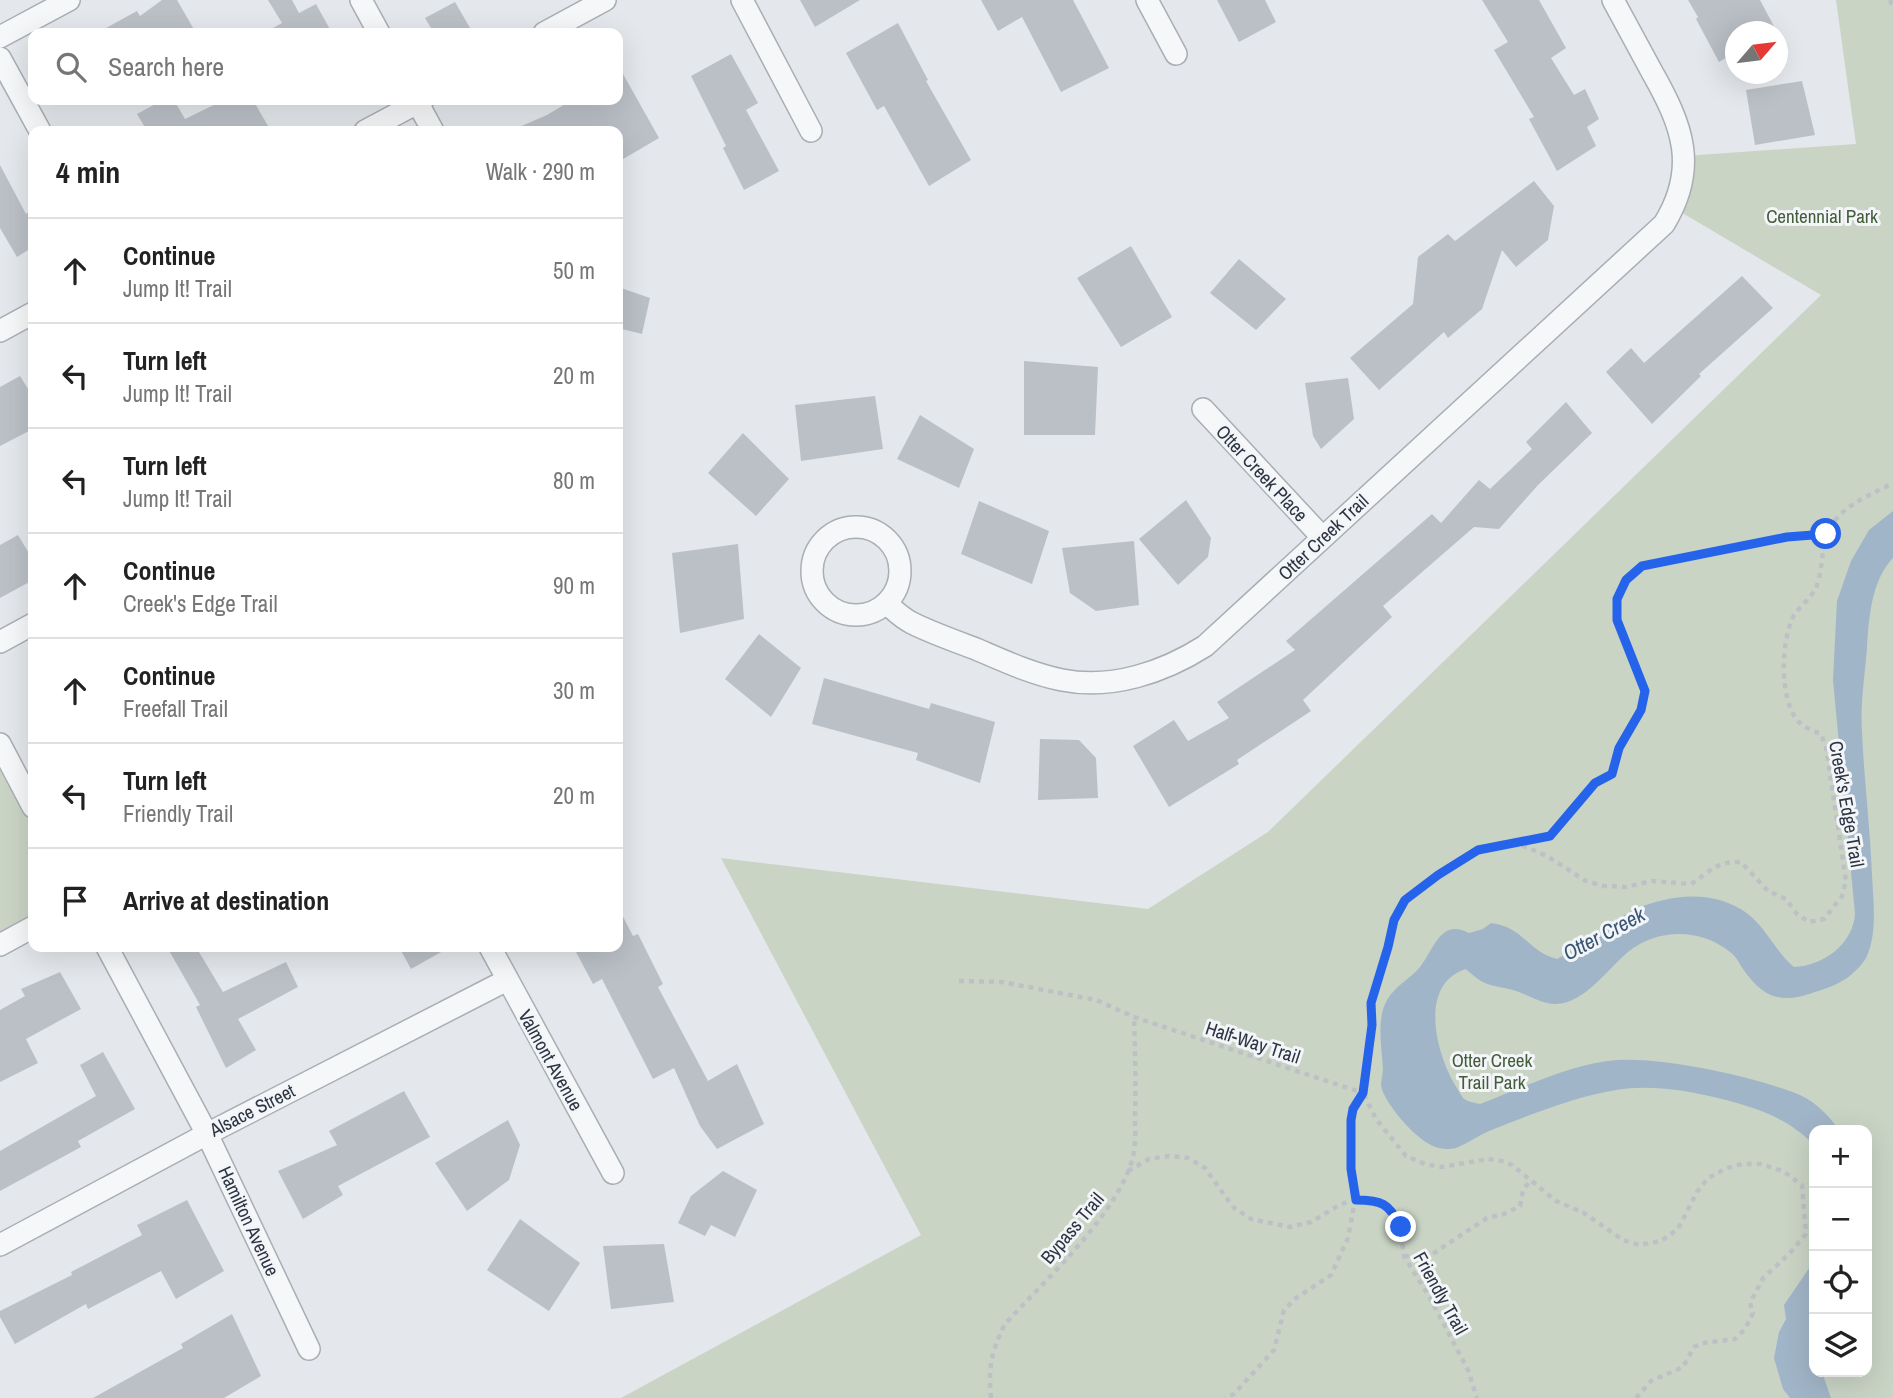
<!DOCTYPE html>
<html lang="en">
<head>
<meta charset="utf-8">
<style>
  body { margin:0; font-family:"Archivo Narrow",sans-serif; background:#f6f6f6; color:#222 }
  .controls { position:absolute; right:21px; bottom:21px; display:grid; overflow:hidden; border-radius:14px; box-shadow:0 7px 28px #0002 }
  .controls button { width:63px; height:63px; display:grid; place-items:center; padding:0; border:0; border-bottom:2px solid #e0e0e0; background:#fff; color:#222; font:35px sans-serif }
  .compass { position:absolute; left:1725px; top:21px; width:63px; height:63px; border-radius:50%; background:#fff; box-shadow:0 7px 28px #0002; rotate:62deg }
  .stop { position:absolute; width:21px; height:21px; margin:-16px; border:5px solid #2563eb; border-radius:50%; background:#fff }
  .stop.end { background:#2563eb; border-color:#fff; box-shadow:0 2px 7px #0008 }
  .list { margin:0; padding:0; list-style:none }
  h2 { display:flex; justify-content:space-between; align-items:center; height:91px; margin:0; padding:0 28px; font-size:30px }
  h2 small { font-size:23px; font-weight:400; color:#767676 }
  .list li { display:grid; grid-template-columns:46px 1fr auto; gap:21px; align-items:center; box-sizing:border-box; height:105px; padding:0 28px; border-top:2px solid #e0e0e0 }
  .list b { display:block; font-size:26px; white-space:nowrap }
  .list p { margin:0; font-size:23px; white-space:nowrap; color:#767676 }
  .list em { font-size:23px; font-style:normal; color:#767676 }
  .icon { flex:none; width:38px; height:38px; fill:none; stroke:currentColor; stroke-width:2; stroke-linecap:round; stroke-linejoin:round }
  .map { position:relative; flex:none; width:1893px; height:1398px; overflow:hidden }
  .search { position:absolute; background:#fff; box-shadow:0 7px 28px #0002; left:28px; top:28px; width:595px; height:77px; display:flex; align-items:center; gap:18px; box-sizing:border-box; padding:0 24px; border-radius:14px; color:#767676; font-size:26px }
  .panel { position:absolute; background:#fff; box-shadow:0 7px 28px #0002; left:28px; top:126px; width:595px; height:826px; border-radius:14px }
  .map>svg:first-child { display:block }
  .green { fill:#c9d4c5; fill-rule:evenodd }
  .water { fill:#a1b5c8 }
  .building { fill:#bbc0c7 }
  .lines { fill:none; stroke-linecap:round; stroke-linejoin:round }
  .minor-casing { stroke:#a9aeb5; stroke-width:24 }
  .path { stroke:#bdc1c6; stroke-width:4.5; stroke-dasharray:5 5; stroke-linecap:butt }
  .minor { stroke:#f6f7f9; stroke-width:21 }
  .route { stroke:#2563eb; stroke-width:9 }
  .labels { text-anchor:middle; stroke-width:6; stroke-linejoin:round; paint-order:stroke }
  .park-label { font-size:19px; fill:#415d3a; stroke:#f3f5f8 }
  .street-label { font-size:19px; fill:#2c3542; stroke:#f3f5f8 }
  .water-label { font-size:21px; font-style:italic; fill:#385474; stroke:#f3f5f8 }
</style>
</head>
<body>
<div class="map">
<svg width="1893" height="1398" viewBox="0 0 1893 1398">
  <rect width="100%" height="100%" fill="#e4e7eb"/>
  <!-- green -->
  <path class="green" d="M1836,0H1893V1398H621L921,1235L721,858L1148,909L1268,832L1821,295L1674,208L1684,156L1856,144ZM1814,1130H1867V1372H1814Z
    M0,744L33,807V927L0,944Z"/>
  <!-- water -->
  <path class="water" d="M1893,511V558C1871,581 1869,618 1867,647C1865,675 1860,704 1862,732C1864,779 1870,826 1872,874C1873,899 1878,934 1866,958C1863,963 1857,970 1852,974C1842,983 1828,988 1815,992C1781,1004 1764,999 1743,969C1739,963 1736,956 1730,952C1701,928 1657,928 1628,952C1607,969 1580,1011 1547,1003C1535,1000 1524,993 1513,990C1489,984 1485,987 1466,969C1418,984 1436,1053 1455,1085C1458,1089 1461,1096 1464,1099C1469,1102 1475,1103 1480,1104C1522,1088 1573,1063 1617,1060C1664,1057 1757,1077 1800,1095C1816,1102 1829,1116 1839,1130H1814V1145C1789,1119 1760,1109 1726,1100C1690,1091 1652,1084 1616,1090C1573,1097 1530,1115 1489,1131C1478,1136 1468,1143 1456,1148C1448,1150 1438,1149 1431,1145C1415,1138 1383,1102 1381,1085C1381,1080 1383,1074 1383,1069C1382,1048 1376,1019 1387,1000C1395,986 1410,979 1420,967C1434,950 1440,918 1469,933L1483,929L1491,923C1524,927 1528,952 1557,959C1584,945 1607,923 1634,910C1671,894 1714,889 1748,914C1767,929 1775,951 1794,967C1823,966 1853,944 1855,914L1833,680L1837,601L1851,561L1869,530Z
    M1814,1261V1372H1822L1831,1398H1790L1783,1389L1774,1358L1779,1332L1786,1319L1784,1305Z"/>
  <!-- building -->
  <path class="building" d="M162,0H177L196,33H97L137,11L140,16Z
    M268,0H292L299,13L316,4L332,33H264L282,23Z
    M800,0H860L815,27Z
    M981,0H1073L1109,68L1061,92L1022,17L998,31Z
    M1217,0H1265L1276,22L1239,42Z
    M1482,0H1539L1566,48L1551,58L1574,95L1585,89L1599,119L1587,127L1596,146L1557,171L1529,119L1534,117L1494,50L1508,42Z
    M1688,0H1760L1777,32H1735V52L1719,62L1696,19L1698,17Z
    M455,2L473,33H434L425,18Z
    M898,23L928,80L926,81L971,160L929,186L884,106L877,110L846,53Z
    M731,54L758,103L746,110L779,171L744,190L723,148L726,146L691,76Z
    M618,65L659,138L618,162V131H510L547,115L572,100H618Z
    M1802,81L1815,135L1755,145L1746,90Z
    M163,100H174L185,119L224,100H253L271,131H147L137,114Z
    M0,165L26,214L33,209V247L17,257L0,228Z
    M1534,181L1554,206L1548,240L1516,267L1502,250L1482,309L1448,338L1444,332L1379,390L1350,358L1413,304L1418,257L1448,234L1455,241Z
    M1131,246L1172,317L1121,347L1077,278Z
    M1239,259L1286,299L1256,330L1210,293Z
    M1742,276L1773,308L1699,374L1701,376L1652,424L1606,372L1631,348L1644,363Z
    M621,288L650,298L642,334L618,328Z
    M1024,361L1098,367L1095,435H1024Z
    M20,376L33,397V429L0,446V387Z
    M1348,378L1354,419L1321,449L1313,436L1305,383Z
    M875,396L883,449L801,461L795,405Z
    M1566,402L1592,433L1538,485L1499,529L1474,527L1383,606L1392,617L1303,700L1311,711L1237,760L1239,764L1169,807L1133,746L1174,720L1188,741L1229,718L1217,702L1295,650L1286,641L1432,514L1441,523L1479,480L1490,489L1532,449L1526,442Z
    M920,415L974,449L959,488L897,459Z
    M743,433L789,479L756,516L708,473Z
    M1186,500L1211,538L1208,557L1178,585L1139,539Z
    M979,501L1049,531L1032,584L961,554Z
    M18,535L33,560V580L0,598V545Z
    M1134,541L1139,605L1096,611L1070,593L1062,548Z
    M738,544L744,619L680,633L672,553Z
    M759,634L801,668L771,717L725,679Z
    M824,678L929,709L931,703L995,722L980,783L916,760L918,753L812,724Z
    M1040,739L1079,740L1096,758L1098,798L1038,800Z
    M618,907L633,936L638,934L663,984L658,987L708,1081L737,1064L764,1124L717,1149L700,1126L674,1068L653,1079L602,979L593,984L576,952L587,947H618Z
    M167,947H196L223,992L286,962L298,987L238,1019L256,1050L226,1068L196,1007L200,1005Z
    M399,947H450L411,969Z
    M60,972L81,1009L26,1039L38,1063L0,1082V1010L25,996L21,989Z
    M103,1052L135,1109L78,1141L81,1147L0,1191V1151L96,1096L80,1065Z
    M404,1091L430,1137L338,1186L343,1195L303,1219L278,1171L337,1145L329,1131Z
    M508,1120L520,1145L509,1180L467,1211L435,1163Z
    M723,1171L757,1190L735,1237L711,1225L705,1236L678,1223L691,1196Z
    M187,1200L224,1271L176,1299L161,1271L88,1309L86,1304L15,1344L0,1317V1311L72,1275L71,1272L142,1235L137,1225Z
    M520,1219L580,1263L549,1311L487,1270Z
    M664,1244L674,1302L611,1309L603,1246Z
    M232,1314L261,1376L224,1398H93L183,1348L181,1344Z"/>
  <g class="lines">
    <defs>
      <path id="minor" d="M361,0L379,33
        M742,0L811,131
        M1147,0L1176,54
        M544,33L605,0
        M0,37L69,0
        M0,58L40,131
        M416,100L433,131
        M365,131L423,100
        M0,331L33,313
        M1203,409L1322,537
        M812 571a44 44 0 1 1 88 0a44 44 0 1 1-88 0Z
        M886,603C894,610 902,618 912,623C932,633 955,641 976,649C1004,661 1032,674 1062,680C1112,690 1164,672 1205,646L1664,224C1699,167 1682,125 1652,72C1639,48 1626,24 1613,0
        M0,642L33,624
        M0,744L33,807
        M0,945L33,927
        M107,947L207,1134L309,1349
        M490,947L613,1173
        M0,1245L207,1134L507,980"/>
    </defs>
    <!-- minor casing -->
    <use href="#minor" class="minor-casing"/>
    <!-- path -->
    <path class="path" d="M1890,0L1893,7
      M1521,843L1550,837L1595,783L1612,774L1619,748L1641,710L1645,691L1617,620V599L1626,580L1642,566L1664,560L1787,538L1826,534
      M959,981L1002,982L1096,1000L1134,1017L1363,1093L1353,1109L1351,1120V1169L1355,1200L1348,1238L1331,1275L1296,1298L1284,1310L1274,1350L1234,1394L1225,1398
      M1128,1171L1149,1159L1169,1156L1188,1158L1205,1168L1233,1207L1251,1219L1290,1227L1311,1222L1341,1204L1355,1200H1377L1393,1211L1400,1227L1404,1256L1430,1298L1468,1370L1477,1398
      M1404,1256L1428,1257L1487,1218L1504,1214L1520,1206L1523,1190L1530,1181
      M991,1398C988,1367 991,1352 1005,1324C1044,1281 1125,1208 1134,1151C1136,1140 1135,1129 1135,1119C1136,1085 1135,1051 1134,1017
      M1636,1398L1651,1381L1683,1367L1694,1347L1702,1343L1735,1339L1745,1329L1753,1313L1750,1303L1763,1278L1789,1254L1806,1234L1802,1185L1783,1171L1760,1164H1742L1727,1168L1708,1178L1697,1192L1678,1229L1661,1241L1639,1245L1623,1240L1584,1213L1556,1201L1512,1165L1502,1161L1488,1159L1442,1167L1425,1164L1406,1156L1376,1119L1363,1093L1372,1025L1371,1003L1388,947L1394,920L1405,900L1438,875L1478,850L1519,844L1547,856L1586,881L1604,886L1626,887L1652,881L1691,884C1711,871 1716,861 1741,862L1768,891L1786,899L1797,914L1809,922L1824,919L1842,896L1846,881L1826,747L1821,734C1813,731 1803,727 1798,721C1779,699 1781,642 1793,617C1800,605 1814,597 1818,582C1825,558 1819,538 1838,517C1853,501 1874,493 1893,483"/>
    <!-- minor -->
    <use href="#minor" class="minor"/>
  </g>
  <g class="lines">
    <!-- route -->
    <path class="route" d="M1401,1227C1389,1203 1381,1200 1356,1200L1351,1169V1120L1353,1109L1363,1093L1372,1025L1371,1003L1388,947L1394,920L1405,900L1438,875L1478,850L1550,836L1595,783L1612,774L1619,748L1641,710L1645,691L1617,620V599L1626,580L1642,566L1787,537L1826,534"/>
  </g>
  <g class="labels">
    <!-- park labels -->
    <g class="park-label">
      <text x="1822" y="223">Centennial Park</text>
      <text x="1492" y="1067">Otter Creek<tspan x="1492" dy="22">Trail Park</tspan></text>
    </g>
    <!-- street labels -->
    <g class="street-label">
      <text transform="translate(1262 473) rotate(47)" y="7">Otter Creek Place</text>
      <text transform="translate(1323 537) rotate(-43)" y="7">Otter Creek Trail</text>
      <text transform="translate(1847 804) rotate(80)" y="7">Creek's Edge Trail</text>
      <text transform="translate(1253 1042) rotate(18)" y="7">Half-Way Trail</text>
      <text transform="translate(551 1060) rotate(61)" y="7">Valmont Avenue</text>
      <text transform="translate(252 1110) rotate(-27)" y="7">Alsace Street</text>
      <text transform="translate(249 1221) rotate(65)" y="7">Hamilton Avenue</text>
      <text transform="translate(1072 1228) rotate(-50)" y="7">Bypass Trail</text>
      <text transform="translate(1441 1293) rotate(61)" y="7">Friendly Trail</text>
    </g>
    <!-- water labels -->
    <g class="water-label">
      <text transform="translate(1604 934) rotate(-28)" y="7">Otter Creek</text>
    </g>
  </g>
</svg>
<div class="controls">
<button>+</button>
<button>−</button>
<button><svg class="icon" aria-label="locate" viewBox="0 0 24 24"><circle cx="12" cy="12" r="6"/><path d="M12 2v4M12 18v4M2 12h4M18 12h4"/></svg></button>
<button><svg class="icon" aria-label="layers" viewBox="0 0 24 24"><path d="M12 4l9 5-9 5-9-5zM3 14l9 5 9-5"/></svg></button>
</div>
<svg class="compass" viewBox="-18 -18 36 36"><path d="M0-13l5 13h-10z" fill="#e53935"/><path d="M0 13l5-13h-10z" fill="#767676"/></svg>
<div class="stop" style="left:1826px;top:534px"></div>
<div class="stop end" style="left:1401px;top:1227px"></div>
<div class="search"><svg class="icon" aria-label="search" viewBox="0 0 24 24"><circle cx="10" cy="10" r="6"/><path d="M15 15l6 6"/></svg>Search here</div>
<section class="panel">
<h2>4 min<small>Walk · 290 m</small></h2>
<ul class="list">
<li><svg class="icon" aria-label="ahead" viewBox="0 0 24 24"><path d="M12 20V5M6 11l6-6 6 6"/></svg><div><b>Continue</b><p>Jump It! Trail</p></div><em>50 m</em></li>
<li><svg class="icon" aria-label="left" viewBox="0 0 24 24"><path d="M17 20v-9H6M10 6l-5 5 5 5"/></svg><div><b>Turn left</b><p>Jump It! Trail</p></div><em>20 m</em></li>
<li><svg class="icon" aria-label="left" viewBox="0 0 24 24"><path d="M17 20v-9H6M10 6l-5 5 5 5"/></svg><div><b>Turn left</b><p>Jump It! Trail</p></div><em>80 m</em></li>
<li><svg class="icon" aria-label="ahead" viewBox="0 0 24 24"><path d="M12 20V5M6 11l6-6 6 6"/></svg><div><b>Continue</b><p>Creek's Edge Trail</p></div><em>90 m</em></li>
<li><svg class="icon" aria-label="ahead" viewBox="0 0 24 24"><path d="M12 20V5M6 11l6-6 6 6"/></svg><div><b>Continue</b><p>Freefall Trail</p></div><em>30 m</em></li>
<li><svg class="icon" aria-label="left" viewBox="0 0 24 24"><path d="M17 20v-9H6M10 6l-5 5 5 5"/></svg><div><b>Turn left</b><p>Friendly Trail</p></div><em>20 m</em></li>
<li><svg class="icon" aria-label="arrive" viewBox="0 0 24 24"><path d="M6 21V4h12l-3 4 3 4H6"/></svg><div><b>Arrive at destination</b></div></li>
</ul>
</section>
</div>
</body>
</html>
